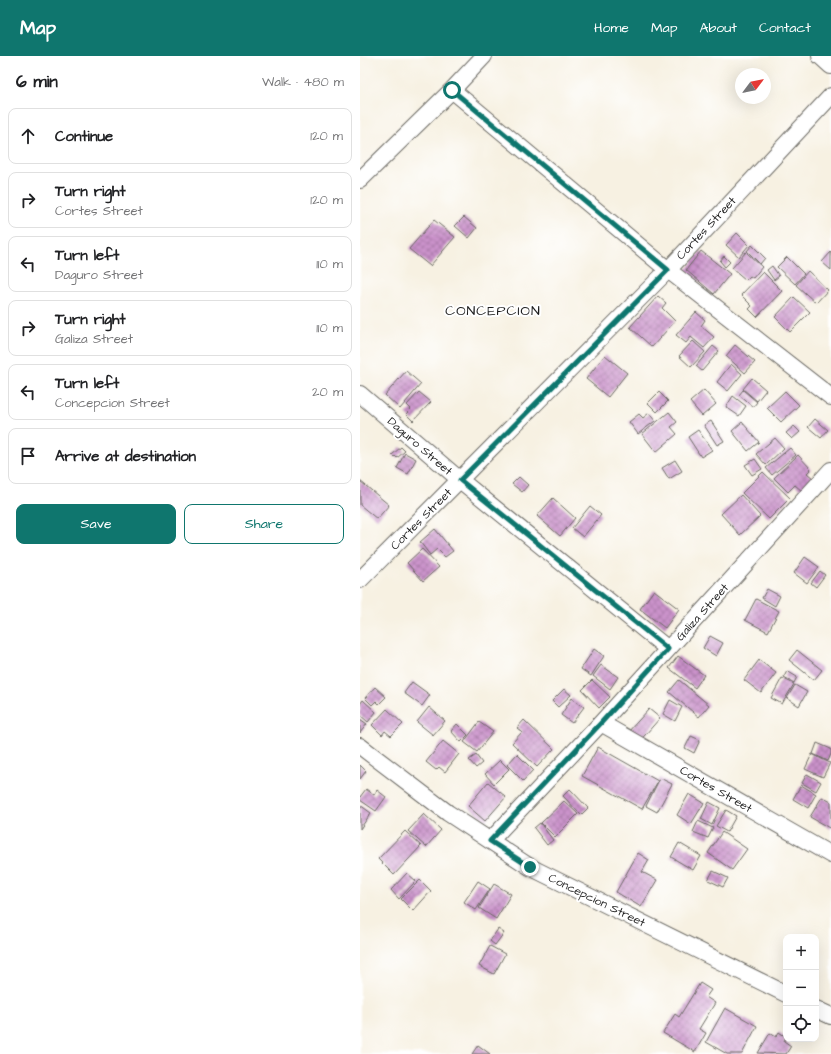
<!DOCTYPE html>
<html lang="en">
<head>
<meta charset="utf-8">
<style>
  body { margin:0; font-family:"Architects Daughter",sans-serif; background:#f6f6f6; color:#202124 }
  .controls { position:absolute; right:12px; bottom:12px; display:grid; overflow:hidden; border-radius:8px; box-shadow:0 4px 16px #0002 }
  .controls button { width:36px; height:36px; display:grid; place-items:center; padding:0; border:0; border-bottom:1px solid #e0e0e0; background:#fff; color:#202124; font:20px sans-serif }
  .compass { position:absolute; left:375px; top:12px; width:36px; height:36px; border-radius:50%; background:#fff; box-shadow:0 4px 16px #0002; rotate:58deg }
  .stop { position:absolute; width:12px; height:12px; margin:-9px; border:3px solid #0f766e; border-radius:50%; background:#fff }
  .stop.end { background:#0f766e; border-color:#fff; box-shadow:0 1px 4px #0008 }
  .list { margin:0; padding:0; list-style:none }
  h2 { display:flex; justify-content:space-between; align-items:center; height:52px; margin:0; padding:0 16px; font-size:17px }
  h2 small { font-size:13px; font-weight:400; color:#757577 }
  .list li { display:grid; grid-template-columns:26px 1fr auto; gap:12px; align-items:center; box-sizing:border-box; height:56px; margin:0 8px 8px; padding:0 8px; border:1px solid #e0e0e0; border-radius:8px }
  .list b { display:block; font-size:15px; white-space:nowrap }
  .list p { margin:0; font-size:13px; white-space:nowrap; color:#757577 }
  .list em { font-size:13px; font-style:normal; color:#757577 }
  .actions { display:flex; gap:8px; padding:12px 16px }
  .actions a { flex:1; padding:9px 0; border:1px solid #0f766e; border-radius:8px; text-align:center; font-size:14px; color:#0f766e }
  .actions .main { background:#0f766e; color:#fff }
  .icon { flex:none; width:22px; height:22px; fill:none; stroke:currentColor; stroke-width:2; stroke-linecap:round; stroke-linejoin:round }
  .map { position:relative; flex:none; width:471px; height:998px; overflow:hidden }
  header { display:flex; align-items:center; gap:24px; box-sizing:border-box; height:56px; padding:0 20px; background:#0f766e; color:#fff }
  header strong { font-size:19px }
  nav { display:flex; gap:22px; margin-inline-start:auto; font-size:14px }
  main { display:flex }
  aside { flex:1; background:#fff }
  .map>svg:first-child { display:block }
  .building { fill:url(#building-cross-hatch) }
  .lines { fill:none; stroke-linecap:round; stroke-linejoin:round }
  .minor-casing { stroke:#696761; stroke-width:18 }
  .minor { stroke:#fff; stroke-width:16 }
  .route { stroke:#0f766e; stroke-width:5 }
  .labels { text-anchor:middle; stroke-width:4; stroke-linejoin:round; paint-order:stroke }
  .street-label { font-size:12px; fill:#1c1c1c; stroke:#fff }
  .quarter-label { font-size:14px; letter-spacing:1px; fill:#1c1c1c; stroke:#fff }
</style>
</head>
<body>
<header>
<strong>Map</strong>
<nav><a>Home</a><a>Map</a><a>About</a><a>Contact</a></nav>
</header>
<main>
<aside>
<h2>6 min<small>Walk · 480 m</small></h2>
<ul class="list">
<li><svg class="icon" aria-label="ahead" viewBox="0 0 24 24"><path d="M12 20V5M6 11l6-6 6 6"/></svg><div><b>Continue</b></div><em>120 m</em></li>
<li><svg class="icon" aria-label="right" viewBox="0 0 24 24"><path d="M7 20v-9h11M14 6l5 5-5 5"/></svg><div><b>Turn right</b><p>Cortes Street</p></div><em>120 m</em></li>
<li><svg class="icon" aria-label="left" viewBox="0 0 24 24"><path d="M17 20v-9H6M10 6l-5 5 5 5"/></svg><div><b>Turn left</b><p>Daguro Street</p></div><em>110 m</em></li>
<li><svg class="icon" aria-label="right" viewBox="0 0 24 24"><path d="M7 20v-9h11M14 6l5 5-5 5"/></svg><div><b>Turn right</b><p>Galiza Street</p></div><em>110 m</em></li>
<li><svg class="icon" aria-label="left" viewBox="0 0 24 24"><path d="M17 20v-9H6M10 6l-5 5 5 5"/></svg><div><b>Turn left</b><p>Concepcion Street</p></div><em>20 m</em></li>
<li><svg class="icon" aria-label="arrive" viewBox="0 0 24 24"><path d="M6 21V4h12l-3 4 3 4H6"/></svg><div><b>Arrive at destination</b></div></li>
</ul>
<div class="actions"><a class="main">Save</a><a>Share</a></div>
</aside>
<div class="map">
<svg width="471" height="998" viewBox="0 0 471 998">
  <defs>
    <pattern id="building-cross-hatch" width="8" height="8" patternUnits="userSpaceOnUse"><rect width="8" height="8" fill="#ca92ca"/><path d="M0 0l8 8M0 8l8-8" fill="none" stroke="#a376a3"/></pattern>
  </defs>
  <rect width="100%" height="100%" fill="#fff"/>
  <filter id="ink" filterUnits="userSpaceOnUse"><feTurbulence type="fractalNoise" baseFrequency=".025" numOctaves="2"/><feDisplacementMap in="SourceGraphic" scale="8" xChannelSelector="R" yChannelSelector="G"/><feConvolveMatrix kernelMatrix="1 2 1 2 8 2 1 2 1" color-interpolation-filters="sRGB"/></filter>
  <filter id="wash" filterUnits="userSpaceOnUse"><feTurbulence type="fractalNoise" baseFrequency=".012" numOctaves="4" result="noise"/><feDisplacementMap in="SourceGraphic" scale="16" xChannelSelector="R" yChannelSelector="G"/><feGaussianBlur stdDeviation="0.9" result="paint"/><feColorMatrix in="noise" values="0 0 0 0 0 0 0 0 0 0 0 0 0 0 0 0 0 1.4 0 .05"/><feComposite in="paint" operator="in"/></filter>
  <g filter="url(#wash)">
    <rect width="100%" height="100%" fill="#f7f1e2"/>
    <g id="blocks">
      <!-- building -->
      <path class="building" d="M104,161L117,172L109,182L95,170Z
        M74,164L95,181L70,210L49,193Z
        M377,177L389,189L379,201L366,189Z
        M392,189L405,202L400,208L387,195Z
        M341,195L370,218L354,238L326,214Z
        M386,196L402,211L393,222L390,220L386,224L372,212Z
        M471,196V214L462,206Z
        M364,200L370,206L365,211L360,205Z
        M427,201L444,218L435,228L417,211Z
        M412,210L419,220L414,224L407,214Z
        M448,215L468,234L456,247L436,229Z
        M403,216L422,235L397,261L389,253L392,250L381,239Z
        M298,240L306,247L302,252L315,265L292,291L270,271Z
        M434,241L450,256L430,276L415,261Z
        M336,256L345,264L341,270L354,281L344,292L331,281L326,287L316,279Z
        M333,285L345,296L331,311L319,300Z
        M375,289L395,306L385,317L366,300Z
        M353,290L359,295L342,315L336,310Z
        M245,299L267,317L248,341L226,323Z
        M371,308L382,318L368,335L357,326Z
        M46,315L61,328L40,353L25,339Z
        M392,322L406,334L397,345L383,333Z
        M344,334L356,348L342,360L330,346Z
        M383,334L397,346L393,351L379,339Z
        M425,335L439,349L421,366L407,352Z
        M59,336L71,346L53,365L46,358L51,353L47,349Z
        M299,336L308,345L297,356L288,347Z
        M373,340L386,350L379,360L366,351Z
        M309,356L317,366L311,371L317,378L296,396L282,378Z
        M289,357L295,365L278,378L269,366L279,358L283,362Z
        M455,363L468,374L461,382L448,371Z
        M351,365L364,385L357,389L344,369Z
        M382,366L399,386L388,395L372,375Z
        M434,370L440,376L432,383L426,377Z
        M338,374L352,394L341,401L328,381Z
        M415,382L424,392L406,409L396,398Z
        M41,391L45,395L37,402L35,400L34,401L32,399Z
        M430,392L436,399L412,419L406,412Z
        M45,397L56,403L48,418L37,412Z
        M438,399L451,413L447,417L454,423L442,435L435,429L428,436L414,422Z
        M395,403L402,413L392,419L385,409Z
        M315,404L322,415L309,423L302,412Z
        M403,416L430,442L409,463L382,437Z
        M159,421L168,429L162,436L152,428Z
        M0,425L29,449L17,463L0,449Z
        M381,439L400,460L380,479L361,458Z
        M193,442L215,462L200,480L177,460Z
        M230,450L241,459L223,481L212,472Z
        M75,473L93,495L85,501L77,493L70,499L60,486Z
        M62,493L79,511L63,525L47,507Z
        M445,501L459,511L447,527L434,517Z
        M460,515L465,519L456,531L451,527Z
        M407,533L420,540L415,550L402,542Z
        M294,534L319,553L305,572L280,553Z
        M396,543L419,555L408,576L385,564Z
        M350,580L363,587L356,600L343,592Z
        M234,593L244,600L231,620L221,613Z
        M437,594L462,614L454,624L429,604Z
        M318,600L344,619L335,632L309,612Z
        M399,604L416,617L401,637L384,624Z
        M241,609L258,621L250,633L233,620Z
        M427,615L437,621L434,627L424,621Z
        M422,622L434,628L422,648L411,642Z
        M232,624L250,641L239,652L222,634Z
        M319,624L349,649L339,661L309,636Z
        M52,626L70,639L62,650L44,637Z
        M435,629L447,636L439,650L427,642Z
        M15,631L26,641L19,648L16,645L12,649L5,642Z
        M204,633L211,639L198,651L192,645Z
        M212,642L224,651L212,667L201,659Z
        M3,644L16,656L8,666L0,659V648Z
        M310,644L322,651L315,665L303,658Z
        M69,651L85,665L73,679L57,666Z
        M27,653L43,668L31,680L25,675L22,679L12,669Z
        M289,653L300,662L278,687L267,677Z
        M0,663L7,668L0,677Z
        M164,664L194,693L177,711L152,687L162,676L157,672Z
        M119,666L133,676L117,696L104,686Z
        M97,668L108,679L101,686L91,675Z
        M331,680L340,684L334,697L325,692Z
        M83,685L99,698L85,716L79,711L76,714L66,706Z
        M457,687L471,693V698L468,705L453,698Z
        M238,691L298,725L282,753L222,720Z
        M157,698L173,714L163,725L147,709Z
        M452,698L470,707L463,721L445,713Z
        M116,699L122,707L116,712L109,704Z
        M140,704L149,713L134,728L125,718Z
        M0,709L6,715L0,723Z
        M447,718L461,726L456,735L442,727Z
        M300,722L312,728L297,756L286,750Z
        M128,726L146,741L125,765L108,750Z
        M441,729L456,738L448,752L433,743Z
        M6,733L14,739L17,734L26,741L16,755L0,744V741Z
        M210,733L228,752L221,759L203,740Z
        M329,738L344,747L331,768L317,759Z
        M462,741L471,746V773L450,761Z
        M204,745L218,758L195,781L181,767Z
        M349,746L360,752L352,769L341,763Z
        M0,749L11,757L0,773Z
        M366,754L376,760L367,776L356,770Z
        M64,758L81,774L66,791L48,775Z
        M338,765L353,772L348,782L333,776Z
        M180,767L193,784L187,789L174,772Z
        M45,775L61,790L34,819L18,803Z
        M362,776L387,793L372,814L348,797Z
        M319,787L341,800L333,814L311,801Z
        M278,797L289,804L282,816L297,824L281,851L256,836Z
        M353,815L368,822L363,831L348,824Z
        M47,817L56,825L39,843L31,834Z
        M60,824L71,835L53,855L41,843Z
        M118,825L130,833L116,854L104,846Z
        M134,828L151,838L136,863L119,852Z
        M138,873L144,877L135,889L130,885Z
        M130,890L145,898L134,918L119,910Z
        M340,927L351,934L346,941L355,947L339,973L346,977L335,996L303,977L315,958L319,961Z
        M365,952L397,970L382,998H367L346,986Z
        M419,976L426,981L424,985L431,990L426,998L398,997L410,977L416,981Z
        M118,989L130,998H112Z"/>
    </g>
  </g>
  <g filter="url(#ink)">
    <use href="#blocks" fill-opacity="0" stroke="#696761" stroke-width="1"/>
    <g class="lines">
      <defs>
        <path id="minor" d="M460,0L471,10
          M92,34L308,214L471,341
          M0,124L92,34L124,0
          M0,338L100,424L308,593
          M0,524L308,214L471,40
          M241,667L471,799
          M0,690L88,757L170,811L426,938
          M130,785L241,667L471,414
          M456,953L471,960"/>
      </defs>
      <!-- minor casing -->
      <use href="#minor" class="minor-casing"/>
      <!-- minor -->
      <use href="#minor" class="minor"/>
    </g>
  </g>
  <g class="lines" filter="url(#ink)">
    <!-- route -->
    <path class="route" d="M92,34L308,214L100,424L308,593L241,667L130,785L170,811"/>
  </g>
  <g class="labels">
    <!-- street labels -->
    <g class="street-label">
      <text transform="translate(346 172) rotate(-47)" y="4">Cortes Street</text>
      <text transform="translate(60 390) rotate(41)" y="4">Daguro Street</text>
      <text transform="translate(61 463) rotate(-45)" y="4">Cortes Street</text>
      <text transform="translate(342 556) rotate(-48)" y="4">Galiza Street</text>
      <text transform="translate(356 733) rotate(30)" y="4">Cortes Street</text>
      <text transform="translate(237 844) rotate(26)" y="4">Concepcion Street</text>
    </g>
    <!-- quarter labels -->
    <g class="quarter-label">
      <text x="133" y="259">CONCEPCION</text>
    </g>
  </g>
</svg>
<div class="controls">
<button>+</button>
<button>−</button>
<button><svg class="icon" aria-label="locate" viewBox="0 0 24 24"><circle cx="12" cy="12" r="6"/><path d="M12 2v4M12 18v4M2 12h4M18 12h4"/></svg></button>
</div>
<svg class="compass" viewBox="-18 -18 36 36"><path d="M0-13l5 13h-10z" fill="#e53935"/><path d="M0 13l5-13h-10z" fill="#757577"/></svg>
<div class="stop" style="left:92px;top:34px"></div>
<div class="stop end" style="left:170px;top:811px"></div>
</div>
</main>
</body>
</html>
